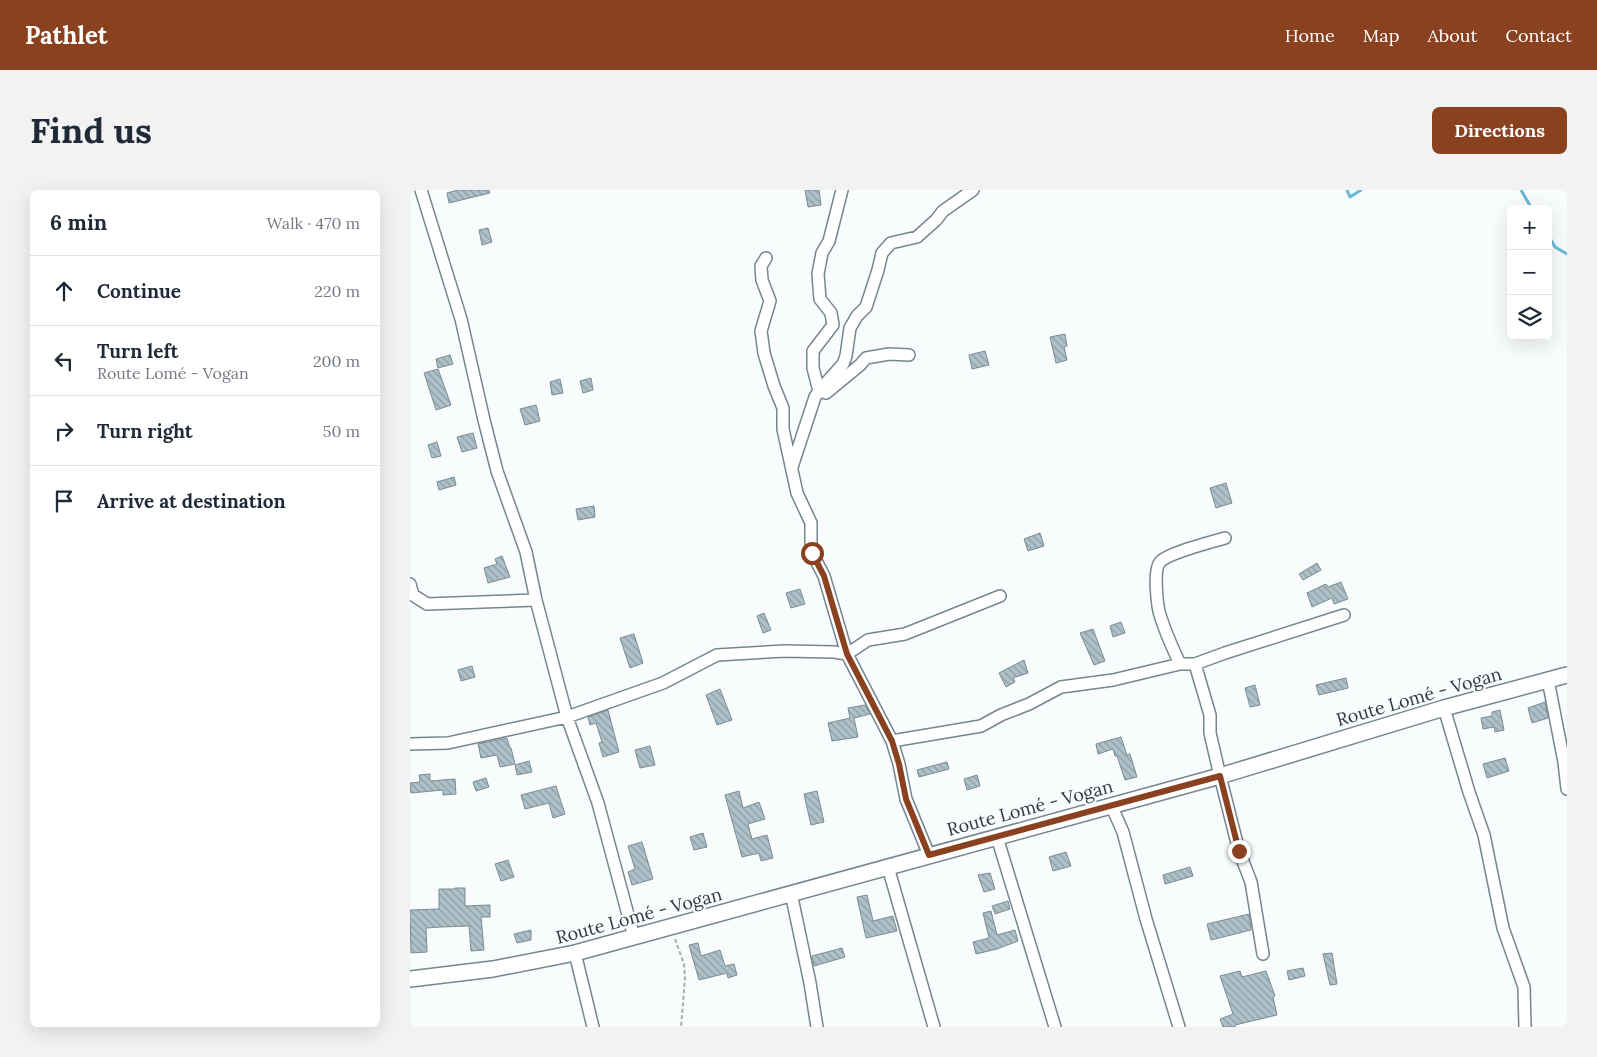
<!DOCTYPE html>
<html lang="en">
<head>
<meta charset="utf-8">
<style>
  body { margin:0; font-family:Lora,serif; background:#f2f2f3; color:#1f2937 }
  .controls { position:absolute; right:15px; top:15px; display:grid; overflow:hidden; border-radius:8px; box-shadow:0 5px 20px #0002 }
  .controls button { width:45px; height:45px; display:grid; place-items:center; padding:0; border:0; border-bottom:1px solid #e0e1e3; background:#fff; color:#1f2937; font:25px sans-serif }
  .stop { position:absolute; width:15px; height:15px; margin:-11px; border:4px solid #894120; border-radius:50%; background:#fff }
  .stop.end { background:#894120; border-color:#fff; box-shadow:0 1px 5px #0008 }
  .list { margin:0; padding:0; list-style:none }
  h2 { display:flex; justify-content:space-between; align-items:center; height:65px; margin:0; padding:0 20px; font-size:21px }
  h2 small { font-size:16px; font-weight:400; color:#747a83 }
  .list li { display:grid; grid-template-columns:32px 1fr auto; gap:15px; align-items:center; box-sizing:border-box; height:70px; padding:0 20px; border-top:1px solid #e0e1e3 }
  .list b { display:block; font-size:19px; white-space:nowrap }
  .list p { margin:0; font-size:16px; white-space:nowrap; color:#747a83 }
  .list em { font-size:16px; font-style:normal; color:#747a83 }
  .icon { flex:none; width:28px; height:28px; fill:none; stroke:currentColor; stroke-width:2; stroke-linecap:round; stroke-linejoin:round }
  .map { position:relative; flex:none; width:1157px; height:837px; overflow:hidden; border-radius:8px }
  header { display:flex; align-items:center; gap:30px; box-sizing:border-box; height:70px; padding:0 25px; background:#894120; color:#fff }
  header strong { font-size:24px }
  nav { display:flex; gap:28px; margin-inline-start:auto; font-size:18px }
  .intro { display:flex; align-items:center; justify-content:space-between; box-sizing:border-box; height:120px; padding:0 30px }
  h1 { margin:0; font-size:35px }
  .button { padding:12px 22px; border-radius:8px; background:#894120; color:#fff; font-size:18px; font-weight:700 }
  main { display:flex; gap:30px; padding:0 30px }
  aside { flex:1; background:#fff; border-radius:8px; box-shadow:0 5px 20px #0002 }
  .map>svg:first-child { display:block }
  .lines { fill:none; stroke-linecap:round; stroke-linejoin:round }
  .stream { stroke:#6ab8d4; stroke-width:3 }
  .building { fill:url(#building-back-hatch); stroke:#7a8c92 }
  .street-casing { stroke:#75868d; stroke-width:14 }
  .secondary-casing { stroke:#75868d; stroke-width:18 }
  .path { stroke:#a6abad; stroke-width:2; stroke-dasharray:4 2.5; stroke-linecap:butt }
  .street { stroke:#fff; stroke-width:11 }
  .secondary { stroke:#fff; stroke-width:15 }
  .route { stroke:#894120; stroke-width:6 }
  .labels { text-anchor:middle; stroke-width:4.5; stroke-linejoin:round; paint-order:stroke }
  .street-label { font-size:18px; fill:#333a3d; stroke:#f8fcfd }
</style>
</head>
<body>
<header>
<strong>Pathlet</strong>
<nav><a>Home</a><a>Map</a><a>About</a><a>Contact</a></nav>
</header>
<div class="intro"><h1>Find us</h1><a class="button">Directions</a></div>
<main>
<aside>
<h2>6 min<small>Walk · 470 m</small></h2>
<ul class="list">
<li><svg class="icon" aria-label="ahead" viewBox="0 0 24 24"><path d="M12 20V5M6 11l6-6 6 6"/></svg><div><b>Continue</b></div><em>220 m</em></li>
<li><svg class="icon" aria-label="left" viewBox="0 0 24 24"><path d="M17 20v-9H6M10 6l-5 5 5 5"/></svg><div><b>Turn left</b><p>Route Lomé - Vogan</p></div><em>200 m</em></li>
<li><svg class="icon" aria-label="right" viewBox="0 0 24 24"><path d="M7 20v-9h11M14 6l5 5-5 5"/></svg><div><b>Turn right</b></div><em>50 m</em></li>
<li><svg class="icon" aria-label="arrive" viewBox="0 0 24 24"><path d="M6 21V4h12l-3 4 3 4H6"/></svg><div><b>Arrive at destination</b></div></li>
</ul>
</aside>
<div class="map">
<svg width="1157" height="837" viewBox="0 0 1157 837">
  <defs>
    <pattern id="building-back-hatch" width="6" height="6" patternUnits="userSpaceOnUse" patternTransform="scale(1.25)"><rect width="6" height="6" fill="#aec0c8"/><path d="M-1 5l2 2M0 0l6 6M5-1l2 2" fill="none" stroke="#8e9da4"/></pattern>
  </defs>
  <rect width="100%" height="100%" fill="#f8fcfd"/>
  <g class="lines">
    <!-- stream -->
    <path class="stream" d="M937,0L940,7L951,0
      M1111,0L1122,19
      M1138,45L1145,57L1157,64"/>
  </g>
  <!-- building -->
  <path class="building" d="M48,0H79L80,3L39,13L37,3Z
    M395,0H409L411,15L398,17Z
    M78,38L82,52L72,55L69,40Z
    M655,144L657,156L654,157L657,170L646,173L640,147Z
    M575,161L579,175L562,179L559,165Z
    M40,165L43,174L28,178L26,169Z
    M28,179L41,215L26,220L14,183Z
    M181,188L183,200L173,203L170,191Z
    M150,189L153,203L142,205L140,192Z
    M126,215L130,231L115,235L110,219Z
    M63,243L67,258L52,262L47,247Z
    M27,252L31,266L22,268L18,255Z
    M44,287L46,295L29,300L27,292Z
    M816,293L822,313L806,318L800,298Z
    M184,316L185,327L168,330L166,319Z
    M630,343L634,356L618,361L614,349Z
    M92,366L100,387L78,393L74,378L87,374L85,369Z
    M907,373L911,380L893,390L889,384Z
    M931,392L938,409L924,414L922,408L902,417L897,403L916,394L918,397Z
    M390,399L395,414L381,418L376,403Z
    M354,423L361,440L353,443L347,426Z
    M711,432L715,443L703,447L700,436Z
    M683,439L695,471L684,475L670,443Z
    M224,444L233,473L220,478L210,448Z
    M614,470L618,483L603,488L605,492L596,497L589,483Z
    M62,476L65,487L51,491L48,480Z
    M936,488L938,498L909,505L906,495Z
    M845,495L850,515L840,517L835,498Z
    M310,499L322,530L307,535L296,505Z
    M1135,512L1138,528L1122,533L1118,518Z
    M455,515L460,524L444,528L448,547L422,551L418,533L440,528L438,518Z
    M198,520L209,562L193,567L189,553L192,552L186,533L180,535L178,527Z
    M1090,520L1094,540L1085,542L1084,537L1073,539L1071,528L1082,526V522Z
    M711,547L717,565L720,564L727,587L715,590L707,566H705L703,559L688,564L686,554Z
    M97,548L100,558H101L105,574L90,577L87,565L71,568L68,554Z
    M240,556L245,575L230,578L225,560Z
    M1095,568L1099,581L1077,588L1073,574Z
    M119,571L122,582L107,585L105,575Z
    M537,572L539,579L509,587L507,580Z
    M20,584V591L45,589L46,604L33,605V600L1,603L0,593L10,592L9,585Z
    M567,585L570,596L557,600L554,589Z
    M76,588L79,597L66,601L63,592Z
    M146,596L155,624L143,628L139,613L115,619L111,605Z
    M329,601L333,618L349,612L355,629L338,634L342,649L357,645L363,668L351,671L349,663L332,667L315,605Z
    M407,601L414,632L401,635L394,604Z
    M293,643L297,657L284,660L280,647Z
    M232,652L243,689L222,695L218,682L225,679L218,656Z
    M656,662L661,676L643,681L639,667Z
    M98,670L104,687L91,691L85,674Z
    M780,677L783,686L755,694L753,685Z
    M580,683L585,699L574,702L568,685Z
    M45,698H55V716L80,715V727H71L74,760L61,761L59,736L31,737L16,738L17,762L1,763L0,720L29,719V699H45Z
    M457,705L463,731L483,726L487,741L456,748L447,707Z
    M598,711L600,719L585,724L582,716Z
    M581,721L587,745L605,740L608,751L587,759L566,764L563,752L579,748L573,723Z
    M839,724L841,740L801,750L797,734Z
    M121,740V750L107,753L104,744Z
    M288,753L291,766L310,760L315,776L324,774L327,785L318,788L317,783L289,790L279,755Z
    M432,758L435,767L404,776L402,766Z
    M922,763L927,794L920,795L913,764Z
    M893,778L895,786L879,790L877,781Z
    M830,781L832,787L856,781L865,806L863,807L867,825L825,835V837H813L810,829L823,824L810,786Z"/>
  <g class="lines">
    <defs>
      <path id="street" d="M11,0L51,129L74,230L87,281L116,362L126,410L157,527L188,613L224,747
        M356,68L351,76L352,90L360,111L351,141L354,163L364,196L373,218V239L387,303L401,333V352L402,363L414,386L437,464L482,551L489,574L496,609L519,665
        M499,165L479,164L456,168L450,175L416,203L409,201L433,174L436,166L440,138L447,126L456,117L468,80L472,63L481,53L507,47L526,30L533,21L563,0
        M382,277L405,207L409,201L403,178V161L423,135L421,123L410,109L408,84L412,63L419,51L432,0
        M0,394L3,405L17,414L126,410
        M770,474C763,459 756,444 751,428C747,418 743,380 750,372C758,363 801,352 815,348
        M785,474L800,525V543L810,586L829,661L841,692L853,764
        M1138,490L1154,572L1157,599
        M1034,518L1059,602L1074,645L1093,738L1114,797L1115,837
        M482,551L571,536L591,525L619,514L651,497L703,490L770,474H785L815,463L934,425
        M0,554L38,553L157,527L253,493L307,465L375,461L424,462L437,464L458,450L495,444L590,406
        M701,615L713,642L736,729L769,837
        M587,647L645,837
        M478,677L524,837
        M381,703L400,793L407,837
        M165,763L183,837"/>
      <path id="secondary" d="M0,789L83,779L165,763L810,586L1034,518L1157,485"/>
    </defs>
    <!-- street casing -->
    <use href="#street" class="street-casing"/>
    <!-- secondary casing -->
    <use href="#secondary" class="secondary-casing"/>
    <!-- path -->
    <path class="path" d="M265,749L274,774L275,788L271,837"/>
    <!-- street -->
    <use href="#street" class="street"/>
    <!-- secondary -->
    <use href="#secondary" class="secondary"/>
  </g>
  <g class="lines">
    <!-- route -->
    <path class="route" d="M402,363L414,386L437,464L482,551L489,574L496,609L519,665L810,586L829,661"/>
  </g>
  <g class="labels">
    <!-- street labels -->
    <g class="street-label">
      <text transform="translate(1009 507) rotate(-16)" y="6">Route Lomé - Vogan</text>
      <text transform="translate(620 618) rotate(-15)" y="6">Route Lomé - Vogan</text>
      <text transform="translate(229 726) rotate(-15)" y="6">Route Lomé - Vogan</text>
    </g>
  </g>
</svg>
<div class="controls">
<button>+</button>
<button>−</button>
<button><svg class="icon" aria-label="layers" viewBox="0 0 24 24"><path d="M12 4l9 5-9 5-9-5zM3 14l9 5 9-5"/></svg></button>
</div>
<div class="stop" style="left:402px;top:363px"></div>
<div class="stop end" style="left:829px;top:661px"></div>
</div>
</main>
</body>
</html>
